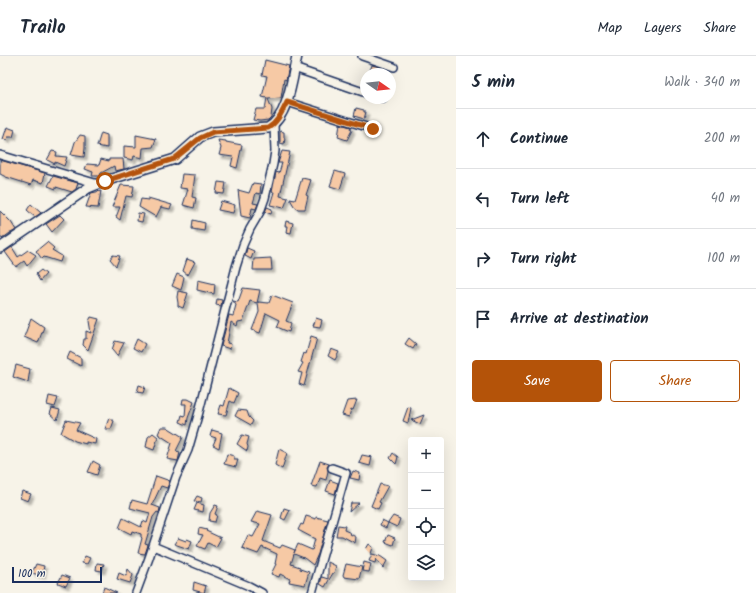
<!DOCTYPE html>
<html lang="en">
<head>
<meta charset="utf-8">
<style>
  body { margin:0; font-family:Kalam,sans-serif; background:#f2f2f3; color:#1f2937 }
  .controls { position:absolute; right:12px; bottom:12px; display:grid; overflow:hidden; border-radius:4px; box-shadow:0 4px 16px #0002 }
  .controls button { width:36px; height:36px; display:grid; place-items:center; padding:0; border:0; border-bottom:1px solid #e0e1e3; background:#fff; color:#1f2937; font:20px sans-serif }
  .compass { position:absolute; left:360px; top:12px; width:36px; height:36px; border-radius:50%; background:#fff; box-shadow:0 4px 16px #0002; rotate:104deg }
  .scale { position:absolute; left:12px; bottom:10px; width:90px; box-sizing:border-box; padding-left:4px; border:2px solid #1b2f5e; border-top:0; font-size:11px; line-height:14px; white-space:nowrap; color:#1b2f5e; -webkit-text-stroke:3px #f7f3e8; paint-order:stroke }
  .stop { position:absolute; width:12px; height:12px; margin:-9px; border:3px solid #b45309; border-radius:50%; background:#fff }
  .stop.end { background:#b45309; border-color:#fff; box-shadow:0 1px 4px #0008 }
  .list { margin:0; padding:0; list-style:none }
  h2 { display:flex; justify-content:space-between; align-items:center; height:52px; margin:0; padding:0 16px; font-size:17px }
  h2 small { font-size:13px; font-weight:400; color:#747a83 }
  .list li { display:grid; grid-template-columns:26px 1fr auto; gap:12px; align-items:center; box-sizing:border-box; height:60px; padding:0 16px; border-top:1px solid #e0e1e3 }
  .list b { display:block; font-size:15px; white-space:nowrap }
  .list em { font-size:13px; font-style:normal; color:#747a83 }
  .actions { display:flex; gap:8px; padding:12px 16px }
  .actions a { flex:1; padding:9px 0; border:1px solid #b45309; border-radius:4px; text-align:center; font-size:14px; color:#b45309 }
  .actions .main { background:#b45309; color:#fff }
  .icon { flex:none; width:22px; height:22px; fill:none; stroke:currentColor; stroke-width:2; stroke-linecap:round; stroke-linejoin:round }
  .map { position:relative; flex:none; width:456px; height:537px; overflow:hidden }
  header { display:flex; align-items:center; gap:24px; box-sizing:border-box; height:56px; padding:0 20px; background:#fff; border-bottom:1px solid #e0e1e3 }
  header strong { font-size:19px }
  nav { display:flex; gap:22px; margin-inline-start:auto; font-size:14px }
  main { display:flex }
  aside { flex:1; background:#fff }
  .map>svg:first-child { display:block }
  .building { fill:#f6c9a5; stroke:#1b2f5e; filter:url(#shadow) }
  .lines { fill:none; stroke-linecap:round; stroke-linejoin:round }
  .minor-casing { stroke:#1b2f5e; stroke-width:10 }
  .tertiary-casing { stroke:#1b2f5e; stroke-width:12 }
  .minor { stroke:#f7f3e8; stroke-width:7 }
  .tertiary { stroke:#f7f3e8; stroke-width:9 }
  .route { stroke:#b45309; stroke-width:5 }
</style>
</head>
<body>
<header>
<strong>Trailo</strong>
<nav><a>Map</a><a>Layers</a><a>Share</a></nav>
</header>
<main>
<div class="map">
<svg width="456" height="537" viewBox="0 0 456 537">
  <defs>
    <filter id="shadow"><feDropShadow dx="3" dy="3" stdDeviation="1" flood-color="#0004"/></filter>
  </defs>
  <rect width="100%" height="100%" fill="#f7f3e8"/>
  <filter id="ink" filterUnits="userSpaceOnUse"><feTurbulence type="fractalNoise" baseFrequency=".025" numOctaves="2"/><feDisplacementMap in="SourceGraphic" scale="8" xChannelSelector="R" yChannelSelector="G"/><feConvolveMatrix kernelMatrix="1 2 1 2 8 2 1 2 1" color-interpolation-filters="sRGB"/></filter>
  <g filter="url(#ink)">
    <!-- building -->
    <path class="building" d="M265,4L289,10L286,24L284,23L281,42L268,43L272,53L271,61L268,64L260,65L253,64L256,53H265L267,42L262,41L267,20L262,19Z
      M372,9L380,11L377,18L369,17Z
      M356,52L364,54V56H366L364,63L354,60Z
      M340,68L351,71L350,73L352,74L347,84L338,81Z
      M7,71L15,74L13,81H8L7,84L3,83Z
      M280,75L284,76V82H285L284,88L280,87Z
      M101,77L107,79V92L97,90Z
      M80,79L85,80V92L84,101L71,99L75,86Z
      M136,79L156,83L153,91L143,92L142,102L134,100L133,104L124,102V90L136,91Z
      M218,84L226,85V86L242,89L237,112L231,110L233,101L219,99L221,92Z
      M52,95L57,96L56,100L67,101L64,110L55,106V108L47,104Z
      M282,95L290,96L280,140L288,142L284,152L270,149L274,136H272L276,116L279,117L282,107H278Z
      M101,103L109,105V103H123L124,113L115,115L114,110L101,117L100,120H92L93,116L85,113L87,108L99,109Z
      M0,104L45,117L43,127L33,124L31,129L6,121L0,118Z
      M335,115L345,118L340,133L330,130Z
      M182,118L195,119L192,141L196,142L194,152L183,149L188,133L180,132Z
      M53,120L78,127L76,133L72,136L56,131V133L48,130Z
      M302,122L311,124L306,139L308,140L305,153H298L294,150L290,143L295,144Z
      M218,126L226,127L224,138L216,137Z
      M253,127L261,128L260,138L256,137L253,147L258,148L256,153L252,152L250,162L241,160L238,134L249,137Z
      M121,129L134,130L132,141L126,140L120,164L116,161L120,151H112Z
      M101,135L98,152L86,151L91,137Z
      M148,142L172,149L170,153L161,151L156,161L139,151L141,143L148,144Z
      M221,145L235,149L233,157L218,154Z
      M31,148L41,157L35,161L27,154Z
      M267,151L272,153L271,158L265,156Z
      M0,155L11,166L16,174L11,177H10L2,183L0,180Z
      M138,157L144,158L142,166L137,165Z
      M60,159L64,163L52,176L46,168Z
      M193,164L205,167L204,175L192,173Z
      M286,165L293,167L291,177L286,176L287,170H285Z
      M47,186L54,192L52,194L62,200L60,206L44,201L42,203L36,195Z
      M12,191L18,201L28,194L36,199L27,210L24,205L16,211L5,196Z
      M247,192L254,195L251,203L245,200Z
      M113,199L120,200L116,210L110,203Z
      M271,202L272,214H253L254,203Z
      M187,203L195,206L188,219L183,215Z
      M41,214L46,218L40,225L36,218Z
      M177,218L184,221L181,234L172,230Z
      M198,224L215,228L214,238L197,234Z
      M243,232L260,234L257,247L250,245L243,265L238,266L237,270L231,266L227,287L231,288L230,293L221,290L229,259L233,260L236,249L233,245L238,246Z
      M178,235L188,237L183,252L178,250V247L177,241Z
      M272,239L293,247L286,265L291,267L289,276L277,271L280,264L266,257L260,277L252,274L259,256L258,246L269,247Z
      M217,243L222,244L221,250L216,249Z
      M91,261L99,263L88,294L83,289L84,283H86V275L91,277L89,265Z
      M31,262L44,271L38,287L24,281Z
      M316,262L322,264L320,271L313,270Z
      M311,280L317,282L304,330L299,328L302,317L298,316L303,307L301,306L304,297L306,298Z
      M409,282L416,288L413,293L405,288Z
      M137,283L145,288L141,296L133,292Z
      M115,285L124,287L117,300L112,294Z
      M331,293L339,296L335,304L328,300Z
      M70,296L81,302V310L67,303Z
      M16,309L30,313L28,326L13,321Z
      M139,329L145,331L143,337L137,336Z
      M229,332L238,337L234,347L230,345L226,359L218,358L221,349L224,350Z
      M49,340L58,342L55,351L47,349Z
      M183,343H188L194,346L188,362L187,369L180,366L182,359L185,360L186,348H182Z
      M357,344L353,354L351,353L349,361L342,359L347,345Z
      M408,351L411,352L408,367L403,365Z
      M52,352L60,354L57,364L50,358Z
      M238,354L247,355L249,361L253,365L251,369L235,360Z
      M424,359L420,368L411,364Z
      M109,362L114,365L111,373H105Z
      M66,364L80,367L76,374L96,383L95,388L86,386V388L75,385L61,377Z
      M161,371H167L183,381L176,395L180,396L178,405L167,403L172,387L158,378Z
      M212,374L222,377L219,392L213,389L216,382L210,380Z
      M153,377L158,381L154,394L146,391L148,381Z
      M242,379L249,381L247,388L248,391L247,395L237,388Z
      M279,393L287,397L282,413L275,409Z
      M393,397L398,401L396,408L390,402Z
      M227,398L234,400V403H238L236,411L224,408Z
      M362,399L372,401L370,410L359,407Z
      M93,405L100,409L97,419L88,416Z
      M320,405L329,408L327,411L328,415L326,424L320,422L317,431L311,430Z
      M353,415L360,417L359,424L350,422Z
      M156,420L170,425L167,432L161,430L152,449L160,452L159,457L157,456L153,461L145,488L148,489L145,498L138,497L142,482L141,481V478L132,475L131,478L119,472L123,462L141,471L143,465L147,467L150,457L130,452L132,444L147,448Z
      M330,424L338,427L335,438L326,435Z
      M380,428L388,430L379,446L381,447L378,453L371,450Z
      M22,435L31,438L28,445L20,442Z
      M197,440L202,442L201,446L194,445Z
      M197,447L204,449L203,456L194,454Z
      M351,447H359L349,456Z
      M215,449L218,450L215,458L217,459L215,466L209,465L210,457Z
      M284,452L290,454L285,464L281,462Z
      M257,455L272,459L263,485L280,492L282,489L295,494L294,497L298,488L312,494L315,483L298,474L301,468L303,469L306,460L316,463V461L328,464L318,498L313,509L304,502L294,498L291,508L300,511V513L309,516L305,529L289,526L290,523L280,518L279,521L271,518L276,508H275L277,498L262,491L258,498L242,492L248,479L253,481L260,468L251,466Z
      M393,460L400,463L397,471L388,467Z
      M382,464L388,467L386,472L380,469Z
      M338,469L345,470L344,474L351,477L350,478L356,481L355,487L342,480H336Z
      M199,472L207,474L206,475L221,482L216,491L208,487L205,493L197,490L203,479L198,478Z
      M388,479L395,482L393,489L385,486Z
      M178,482L186,485L187,483L192,485L189,493L174,488Z
      M369,488L373,491L371,498L366,493Z
      M372,498L380,500L387,505L383,512L376,503L375,507L369,505Z
      M85,500L90,502L87,508L82,507Z
      M328,506L336,510L334,517H333L325,531L320,528L322,521L328,523Z
      M364,506L371,508L369,516L362,515Z
      M97,507L104,508L102,515L96,514Z
      M36,508L44,510L42,520L32,517Z
      M346,508L362,511L359,523L344,521L343,519Z
      M128,513L133,519L130,527L117,523L119,517L126,520Z
      M62,519L70,522L66,530L58,527Z
      M194,526L206,530L204,537L193,534Z
      M104,531L117,537H102Z"/>
    <g class="lines">
      <defs>
        <path id="minor" d="M362,0L394,11
          M294,12L366,37
          M381,42H383
          M287,46L373,73
          M0,99L98,128
          M153,490L249,530L262,537
          M136,537L149,502L176,421L188,394L199,356L236,211L243,189L250,173L260,156L265,142L273,108L275,95L274,69
          M312,537L346,417L332,412"/>
        <path id="tertiary" d="M0,192L88,132L105,125L175,103L200,81L213,76L268,72C289,60 292,22 297,0"/>
      </defs>
      <!-- minor casing -->
      <use href="#minor" class="minor-casing"/>
      <!-- tertiary casing -->
      <use href="#tertiary" class="tertiary-casing"/>
      <!-- minor -->
      <use href="#minor" class="minor"/>
      <!-- tertiary -->
      <use href="#tertiary" class="tertiary"/>
    </g>
  </g>
  <g class="lines" filter="url(#ink)">
    <!-- route -->
    <path class="route" d="M105,125L174,103L200,82L213,76L268,72C278,66 282,56 287,46L373,73"/>
  </g>
</svg>
<div class="controls">
<button>+</button>
<button>−</button>
<button><svg class="icon" aria-label="locate" viewBox="0 0 24 24"><circle cx="12" cy="12" r="6"/><path d="M12 2v4M12 18v4M2 12h4M18 12h4"/></svg></button>
<button><svg class="icon" aria-label="layers" viewBox="0 0 24 24"><path d="M12 4l9 5-9 5-9-5zM3 14l9 5 9-5"/></svg></button>
</div>
<svg class="compass" viewBox="-18 -18 36 36"><path d="M0-13l5 13h-10z" fill="#e53935"/><path d="M0 13l5-13h-10z" fill="#747a83"/></svg>
<div class="scale">100 m</div>
<div class="stop" style="left:105px;top:125px"></div>
<div class="stop end" style="left:373px;top:73px"></div>
</div>
<aside>
<h2>5 min<small>Walk · 340 m</small></h2>
<ul class="list">
<li><svg class="icon" aria-label="ahead" viewBox="0 0 24 24"><path d="M12 20V5M6 11l6-6 6 6"/></svg><div><b>Continue</b></div><em>200 m</em></li>
<li><svg class="icon" aria-label="left" viewBox="0 0 24 24"><path d="M17 20v-9H6M10 6l-5 5 5 5"/></svg><div><b>Turn left</b></div><em>40 m</em></li>
<li><svg class="icon" aria-label="right" viewBox="0 0 24 24"><path d="M7 20v-9h11M14 6l5 5-5 5"/></svg><div><b>Turn right</b></div><em>100 m</em></li>
<li><svg class="icon" aria-label="arrive" viewBox="0 0 24 24"><path d="M6 21V4h12l-3 4 3 4H6"/></svg><div><b>Arrive at destination</b></div></li>
</ul>
<div class="actions"><a class="main">Save</a><a>Share</a></div>
</aside>
</main>
</body>
</html>
